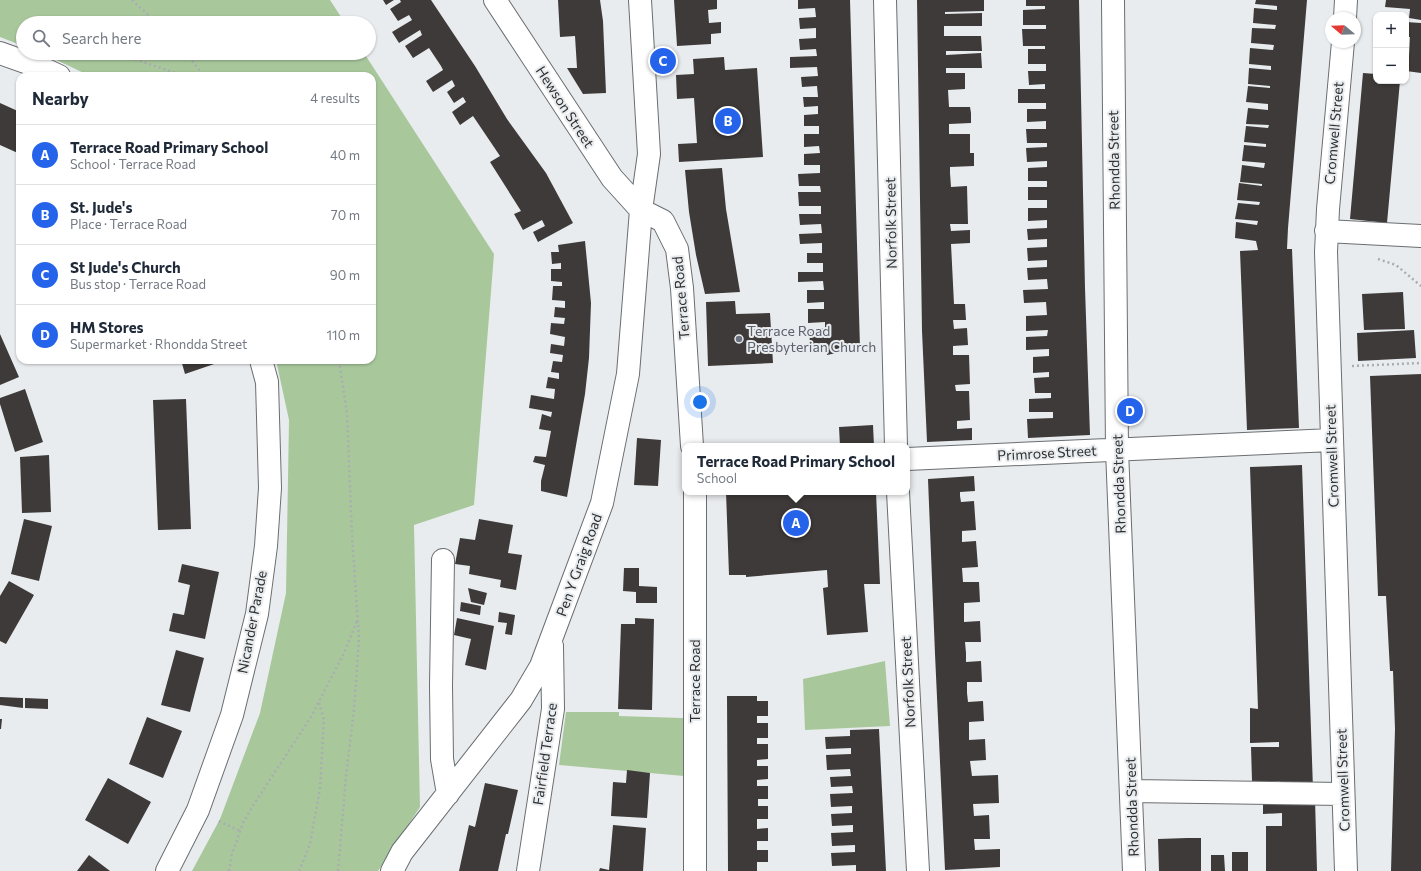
<!DOCTYPE html>
<html lang="en">
<head>
<meta charset="utf-8">
<style>
  body { margin:0; font-family:Commissioner,sans-serif; background:#f6f6f7; color:#1f2937 }
  .controls { position:absolute; right:12px; top:12px; display:grid; overflow:hidden; border-radius:8px; box-shadow:0 1px 3px #0004 }
  .controls button { width:36px; height:36px; display:grid; place-items:center; padding:0; border:0; border-bottom:1px solid #e0e1e3; background:#fff; color:#1f2937; font:20px sans-serif }
  .compass { position:absolute; left:1325px; top:12px; width:36px; height:36px; border-radius:50%; background:#fff; box-shadow:0 1px 3px #0004; rotate:289deg }
  .you { position:absolute; left:700px; top:402px; width:14px; height:14px; margin:-10px; border:3px solid #fff; border-radius:50%; background:#1a73e8; box-shadow:0 0 0 6px #1a73e833 }
  .badge { display:grid; place-items:center; width:26px; height:26px; border-radius:50%; background:#2563eb; color:#fff; font-size:13px; font-weight:700 }
  .pin { position:absolute; translate:-50% -50%; border:2px solid #fff; box-shadow:0 1px 4px #0006 }
  .popup { position:absolute; left:682px; top:443px; width:228px; height:52px; box-sizing:border-box; display:grid; place-content:center; border-radius:8px; background:#fff; filter:drop-shadow(0 1px 3px #0005); font-size:13px; white-space:nowrap; color:#747a83 }
  .popup b { font-size:15px; color:#1f2937 }
  .popup::after { content:''; position:absolute; left:50%; top:100%; margin-left:-8px; border:8px solid transparent; border-top-color:#fff }
  .list { margin:0; padding:0; list-style:none }
  h2 { display:flex; justify-content:space-between; align-items:center; height:52px; margin:0; padding:0 16px; font-size:17px }
  h2 small { font-size:13px; font-weight:400; color:#747a83 }
  .list li { display:grid; grid-template-columns:26px 1fr auto; gap:12px; align-items:center; box-sizing:border-box; height:60px; padding:0 16px; border-top:1px solid #e0e1e3 }
  .list b { display:block; font-size:15px; white-space:nowrap }
  .list p { margin:0; font-size:13px; white-space:nowrap; color:#747a83 }
  .list em { font-size:13px; font-style:normal; color:#747a83 }
  .icon { flex:none; width:22px; height:22px; fill:none; stroke:currentColor; stroke-width:2; stroke-linecap:round; stroke-linejoin:round }
  .map { position:relative; flex:none; width:1421px; height:871px; overflow:hidden }
  .search { position:absolute; background:#fff; box-shadow:0 1px 3px #0004; left:16px; top:16px; width:360px; height:44px; display:flex; align-items:center; gap:10px; box-sizing:border-box; padding:0 14px; border-radius:22px; color:#747a83; font-size:15px }
  .panel { position:absolute; background:#fff; box-shadow:0 1px 3px #0004; left:16px; top:72px; width:360px; height:292px; border-radius:12px }
  .map>svg:first-child { display:block }
  .green { fill:#a8c89c }
  .building { fill:#3e3a39 }
  .lines { fill:none; stroke-linecap:round; stroke-linejoin:round }
  .minor-casing { stroke:#6a6e70; stroke-width:24 }
  .path { stroke:#aaadaf; stroke-width:2.5; stroke-dasharray:2 3; stroke-linecap:butt }
  .minor { stroke:#fff; stroke-width:22 }
  .worship-dot { fill:#6b7280; stroke:#e9ecef; stroke-width:1.5 }
  .labels { text-anchor:middle; stroke-width:4; stroke-linejoin:round; paint-order:stroke }
  .street-label { font-size:14px; fill:#2e3031; stroke:#e9ecef }
  .worship-label { font-size:14px; fill:#5b616d; stroke:#e9ecef; text-anchor:start }
</style>
</head>
<body>
<div class="map">
<svg width="1421" height="871" viewBox="0 0 1421 871">
  <rect width="100%" height="100%" fill="#e9ecef"/>
  <!-- green -->
  <path class="green" d="M0,0H330L345,23H23V46L0,37Z
    M42,53H364L494,254L474,505L414,525L420,807L378,871H192L220,819L260,713L286,593L289,420L276,360H372V76H90Z
    M885,661L890,726L805,730L803,679Z
    M566,712H619V716L683,718L684,776L559,765Z"/>
  <!-- building -->
  <path class="building" d="M383,0H394L386,5Z
    M400,0H431L475,66L507,119L546,173L573,223L538,242L533,232L545,226L542,220L523,230L514,214L521,211L490,162L500,156L473,116L460,125L452,112L466,102L463,97L454,103L447,92L455,86L452,80L433,92L426,81L443,70L441,66L429,48L413,58L405,46L422,35L420,30L399,43L392,32L412,20L409,15L398,21L390,9L401,2Z
    M558,0H600L603,21L606,93L583,94L567,68H577L575,36L560,37Z
    M674,0H717V9L708,10L709,23L721,22V33L711,34V44L677,46Z
    M798,0H850L860,348L827,355L826,343L810,344L809,329L825,328V322L808,323V309H824V302L807,303V290H824L823,281L798,282V272H823V263H807V253H822V243L800,244L799,234L822,233L821,224L800,225L799,214H821V206H799L798,192H821L820,186H799L798,174L820,173V165H804V154L820,153L819,146L804,147V134H819V126H804V115L818,114V106L804,107L803,97H818L817,86L802,87L801,77L818,76L817,67L790,68V57L817,56L816,49L800,50L799,39L816,38V28L800,29L799,18L816,17L815,8L798,9Z
    M917,0H984V11L945,12V14L982,13V26H944V36H981L982,51H946V55L981,53L982,68H946V73H965V89L948,90L949,107H970L971,113V123L949,124V134H970V153H974V166L950,167V173L951,187L967,186L968,224H950L951,231L970,230V243L951,244L954,304H965L966,320H953L954,329L967,328L968,345L953,346V355H969L970,384L955,385L956,391H969L970,420L957,421V429L972,428V440L927,442L922,331Z
    M1026,0H1079L1085,288L1090,435L1028,438L1027,419L1053,418V412H1029V399L1051,398V393H1035L1034,378L1049,377V372L1033,373V357L1049,356V349L1026,350V337L1047,336L1048,330L1026,331V316L1047,315L1046,302L1024,303L1023,290L1048,289L1047,279L1028,280L1027,268L1047,267V260L1028,261L1027,248L1047,247V239L1028,240L1027,229L1047,228V220L1028,221V208H1047V200H1028V187H1047V181H1028V168L1047,167V161L1027,162L1026,148L1047,147V143H1027L1026,129H1046V121L1027,122V109H1046V103H1018V89H1045V84L1029,85L1028,71H1046V64H1028V49H1045V46H1023L1022,29H1046V25H1023V10L1045,9V6H1026Z
    M1256,0H1307L1288,228L1287,249H1292L1299,428L1247,430L1240,251L1258,250L1256,241L1235,238L1236,222L1257,225L1258,221L1235,219L1238,203L1259,205L1260,202L1237,200L1239,183L1262,186V184L1240,182L1242,165L1264,168L1265,163L1242,161L1244,145L1266,147V144L1244,142L1246,126L1268,128L1269,125L1246,124L1248,108L1268,110V104L1246,102L1248,86L1270,88V86L1248,84L1249,68L1271,70V66L1249,64L1250,48L1273,50L1274,45L1251,43L1252,28L1275,29L1276,25L1253,23L1254,8L1277,10V6L1255,4Z
    M1386,0H1421V20L1409,18L1410,9L1385,7Z
    M1406,22L1421,23V73L1406,71V56H1409L1410,37H1406Z
    M724,57L725,70L757,68L763,157L679,162L678,144L697,143L694,98L677,99L676,75L694,74L693,59Z
    M1363,73L1376,74V81H1400L1387,223L1350,219Z
    M0,103L20,112V154L0,145Z
    M722,168L726,209L740,292L705,294L696,255L689,212L685,170Z
    M585,241L591,303L589,358L585,394L567,497L541,491V481L545,465L533,462L535,456L546,457L551,431L539,429L542,414L551,417L552,412L529,408L531,395L554,399L555,389L546,388L548,377L559,379V373L551,372L553,361L562,362L563,355L550,353L551,344L564,346L565,337L550,334L551,323L564,324L565,318L554,317L555,307L565,308V301L552,300L553,286H562V282L551,281V269H561V263L552,264L551,252H559L558,245Z
    M1403,292L1405,329L1364,330L1362,294Z
    M735,301L736,314L770,313L773,363L708,366L706,302Z
    M1414,330L1416,358L1358,361L1357,333Z
    M0,334L19,377L0,385Z
    M181,360H219L220,362L185,374Z
    M1421,374V871H1391L1395,729L1393,671H1390L1386,596H1378L1370,376Z
    M25,389L43,442L15,452L0,404V398Z
    M186,399L191,529L158,530L153,400Z
    M873,425L874,446H840L839,427Z
    M637,438L661,440L658,486L634,485Z
    M49,455L51,512L22,513L20,457Z
    M1302,465L1313,789H1280V781H1252L1251,747H1279V742L1250,743V708L1258,709L1250,467Z
    M974,476L975,491L960,492V496L961,502L974,501L976,530L962,531V542L976,541L978,567L962,568L963,582H979L980,602L964,603V622L980,621L981,642H965L966,653V662L981,661L982,682H967V693L968,702L983,701L984,721L969,722V740L985,739L986,760L970,761L972,776L998,775L999,803L973,804L974,816L989,815L990,839H974L975,850L1000,849V867L945,870L935,654L928,479Z
    M726,492H876L880,584H864L868,632L827,635L823,588L828,587L827,570L746,577V575H729Z
    M24,519L52,526L39,581L11,574Z
    M479,519L513,525L508,553L522,555L516,590L500,587L501,580L469,574L470,566L455,564L460,538L475,540Z
    M182,564L219,572L205,639L169,631L173,613L184,615L190,585L178,582Z
    M624,568H639V586L657,587V603H636V592L623,591Z
    M9,581L34,595L6,644L0,641V596Z
    M468,588L487,593L484,605L471,602Z
    M461,602L481,606L480,615L460,611Z
    M499,612L515,615L512,635L505,634L507,623L498,622Z
    M457,618L494,626L486,670L465,665L471,639L454,635Z
    M635,618L654,619L652,710L618,709L621,624H635Z
    M176,650L204,658L190,712L161,705Z
    M727,696H757V701H768V716H757V723H768V738H757V744H768V759L757,760V766H768V779L757,780V786H768V799H758V806H768V819H757V829L768,828V841H757V850H768V862H757V871H728Z
    M0,697L23,698V708L0,705Z
    M25,698L48,699V709L25,708Z
    M147,717L182,731L163,778L129,764Z
    M0,719H2L1,729H0Z
    M879,729L886,871H856V865L832,866L831,853L855,852V845L832,846L831,833L853,832V825L832,826L831,814L852,813V806L831,807L830,794L853,793L852,786L831,787L830,777L851,776L850,769L827,770L826,755L851,754V748L826,749L825,737L850,736V730Z
    M627,770L650,773L647,818L611,816L613,782L626,783Z
    M108,778L151,802L128,844L85,820Z
    M485,783L518,790L508,834H506L498,871H459L469,825L475,827Z
    M1315,799L1317,871H1266V826H1282V813L1263,814V801Z
    M613,825L646,828L643,871H599L600,868L609,870Z
    M1187,838H1201V871H1159L1158,839Z
    M1232,852H1248V871H1232Z
    M89,855L110,871H77Z
    M1211,855H1224L1225,871H1211Z"/>
  <g class="lines">
    <defs>
      <path id="minor" d="M495,0L612,178L641,210L663,221L677,249L682,288L692,446
        M885,0L896,446
        M1113,0L1117,450L1134,871
        M1345,18L1346,0
        M1343,42L1328,209L1326,252L1346,871
        M0,53L42,68L59,76
        M1326,231L1421,236
        M907,459L1332,440
        M695,492V871
        M898,492L918,871
        M443,560L441,686L442,759L448,794
        M1131,791L1343,794
        M167,871L198,810L232,715L257,614L266,546L270,488L267,382L261,360
        M392,871L402,852L521,700L541,666L602,503L628,374L641,210L649,154L640,0
        M528,871L553,709L552,646"/>
    </defs>
    <!-- minor casing -->
    <use href="#minor" class="minor-casing"/>
    <!-- path -->
    <path class="path" d="M132,0L157,23
      M116,53L185,76
      M186,53L204,76
      M1378,259L1396,265L1421,286
      M1352,366L1421,363
      M219,821L240,831
      M229,871L232,854L243,823L254,804L311,717L344,653L357,621
      M299,871L310,844L320,788L324,720L319,702
      M338,871L346,776L354,710L359,639L352,535L347,414L339,360"/>
    <!-- minor -->
    <use href="#minor" class="minor"/>
  </g>
  <!-- markers -->
  <circle class="worship-dot" cx="739" cy="339" r="4"/>
  <g class="labels">
    <!-- street labels -->
    <g class="street-label">
      <text transform="translate(565 107) rotate(57)" y="5">Hewson Street</text>
      <text transform="translate(1334 133) rotate(-85)" y="5">Cromwell Street</text>
      <text transform="translate(1114 160) rotate(-91)" y="5">Rhondda Street</text>
      <text transform="translate(891 223) rotate(-91)" y="5">Norfolk Street</text>
      <text transform="translate(681 298) rotate(-95)" y="5">Terrace Road</text>
      <text transform="translate(1047 453) rotate(-3)" y="5">Primrose Street</text>
      <text transform="translate(1332 456) rotate(-92)" y="5">Cromwell Street</text>
      <text transform="translate(1119 484) rotate(-92)" y="5">Rhondda Street</text>
      <text transform="translate(579 565) rotate(-70)" y="5">Pen Y Graig Road</text>
      <text transform="translate(252 622) rotate(-79)" y="5">Nicander Parade</text>
      <text transform="translate(695 681) rotate(-90)" y="5">Terrace Road</text>
      <text transform="translate(908 682) rotate(-93)" y="5">Norfolk Street</text>
      <text transform="translate(545 754) rotate(-82)" y="5">Fairfield Terrace</text>
      <text transform="translate(1343 780) rotate(-92)" y="5">Cromwell Street</text>
      <text transform="translate(1132 807) rotate(-92)" y="5">Rhondda Street</text>
    </g>
    <!-- worship labels -->
    <g class="worship-label">
      <text x="747" y="336">Terrace Road<tspan x="747" dy="16">Presbyterian Church</tspan></text>
    </g>
  </g>
</svg>
<div class="controls">
<button>+</button>
<button>−</button>
</div>
<svg class="compass" viewBox="-18 -18 36 36"><path d="M0-13l5 13h-10z" fill="#e53935"/><path d="M0 13l5-13h-10z" fill="#747a83"/></svg>
<div class="you"></div>
<div class="pin badge" style="left:796px;top:523px">A</div>
<div class="popup"><b>Terrace Road Primary School</b>School</div>
<div class="pin badge" style="left:728px;top:121px">B</div>
<div class="pin badge" style="left:663px;top:61px">C</div>
<div class="pin badge" style="left:1130px;top:411px">D</div>
<div class="search"><svg class="icon" aria-label="search" viewBox="0 0 24 24"><circle cx="10" cy="10" r="6"/><path d="M15 15l6 6"/></svg>Search here</div>
<section class="panel">
<h2>Nearby<small>4 results</small></h2>
<ul class="list">
<li><span class="badge">A</span><div><b>Terrace Road Primary School</b><p>School · Terrace Road</p></div><em>40 m</em></li>
<li><span class="badge">B</span><div><b>St. Jude's</b><p>Place · Terrace Road</p></div><em>70 m</em></li>
<li><span class="badge">C</span><div><b>St Jude's Church</b><p>Bus stop · Terrace Road</p></div><em>90 m</em></li>
<li><span class="badge">D</span><div><b>HM Stores</b><p>Supermarket · Rhondda Street</p></div><em>110 m</em></li>
</ul>
</section>
</div>
</body>
</html>
